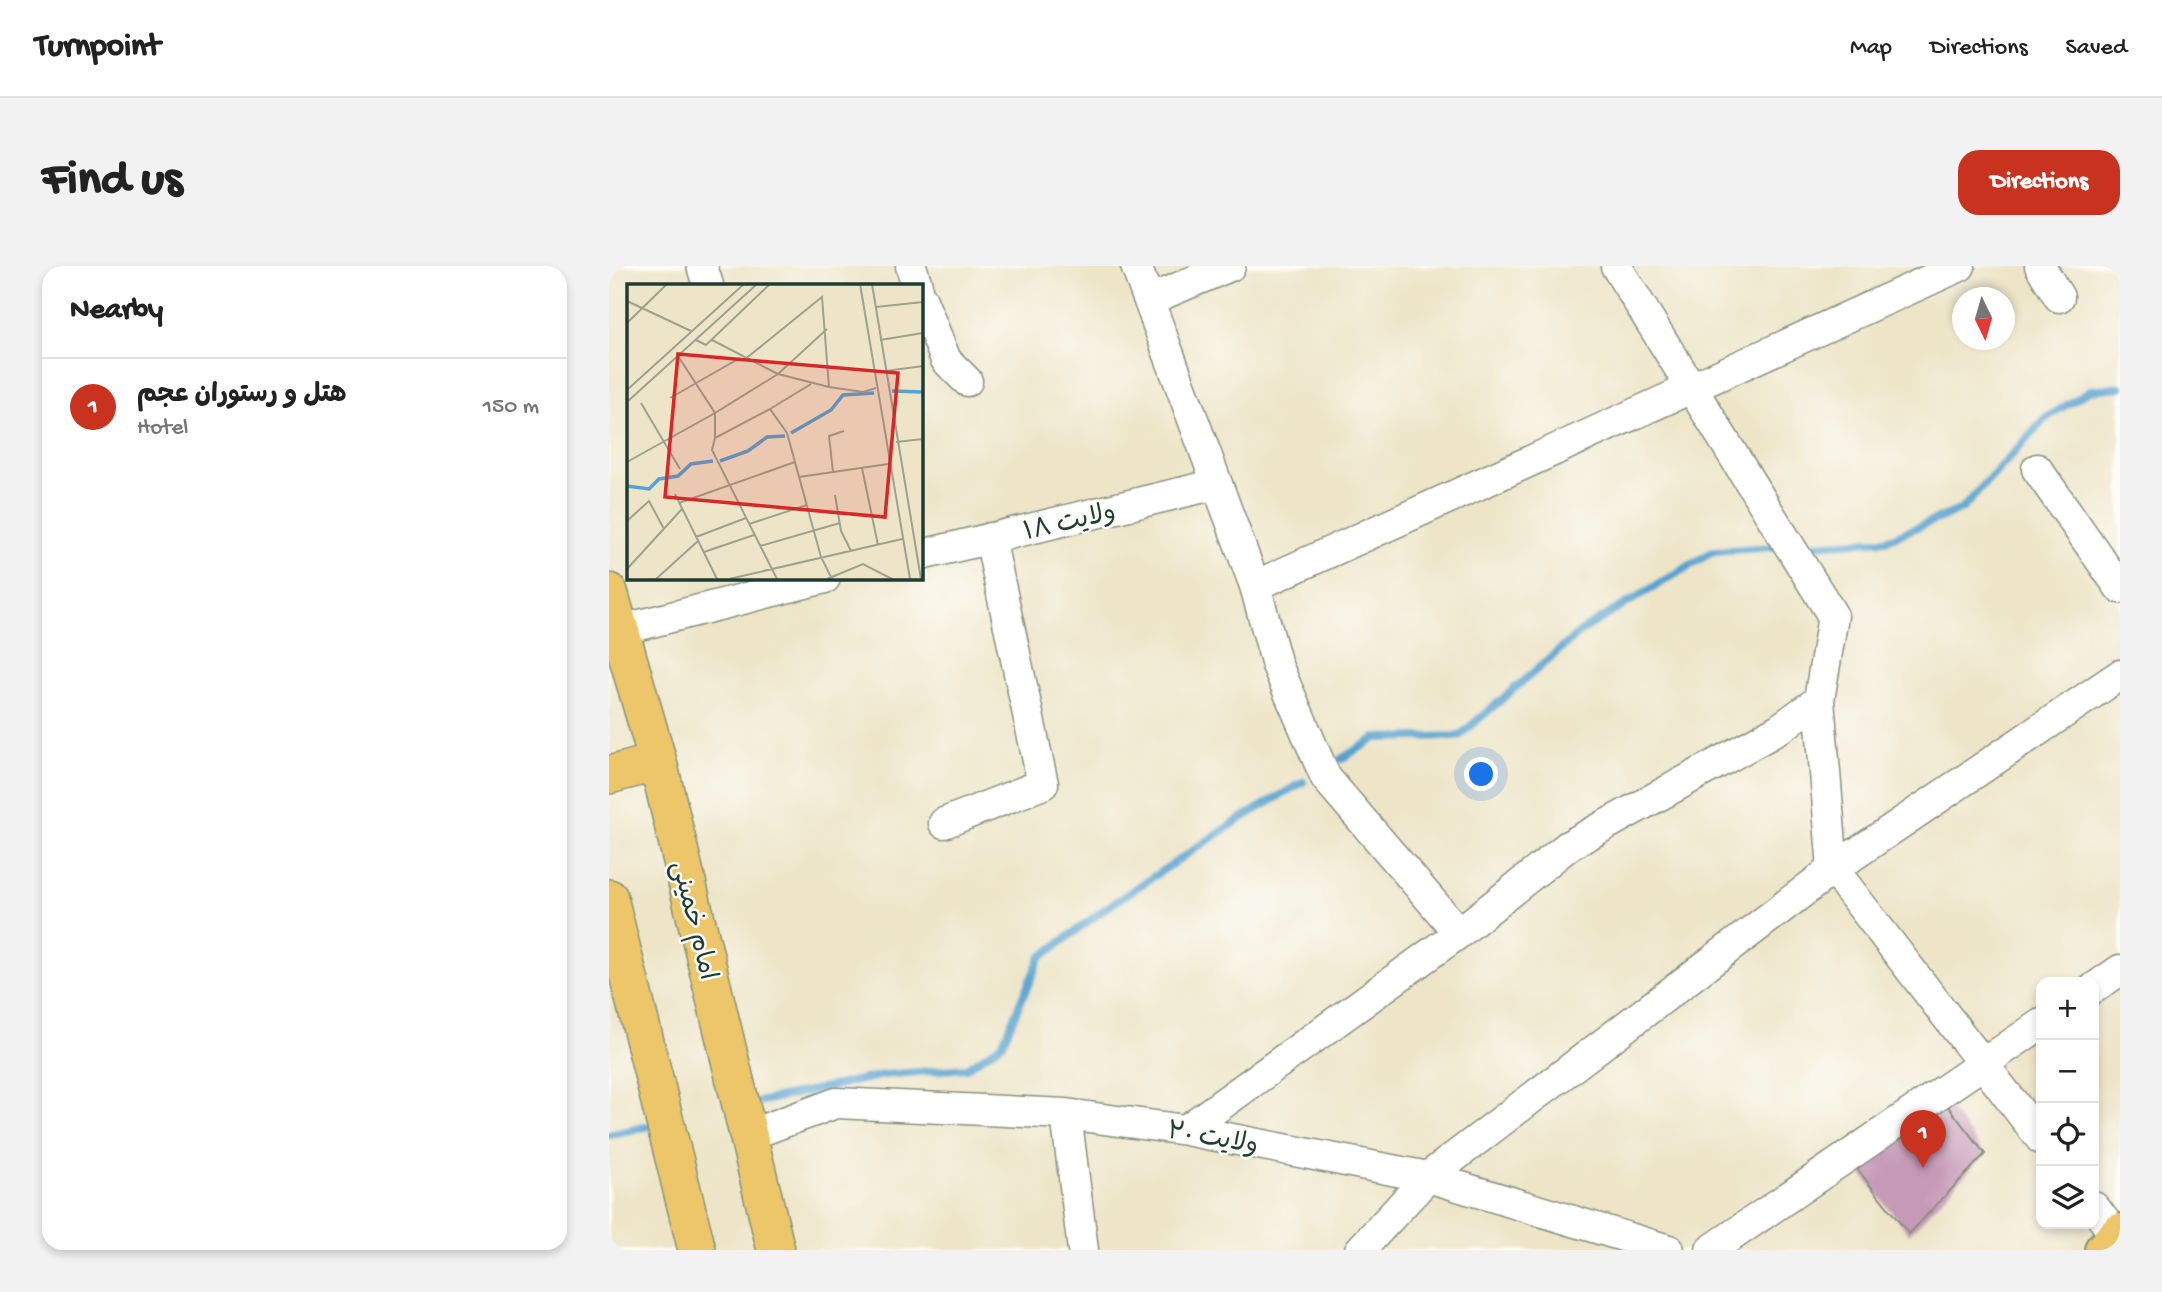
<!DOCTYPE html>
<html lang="en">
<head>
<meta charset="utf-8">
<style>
  body { margin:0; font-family:"Gochi Hand","Playpen Sans Arabic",sans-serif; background:#f2f2f2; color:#222 }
  .controls { position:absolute; right:21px; bottom:21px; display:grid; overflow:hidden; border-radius:14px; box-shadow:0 4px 10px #0003 }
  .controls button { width:63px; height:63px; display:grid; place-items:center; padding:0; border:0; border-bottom:2px solid #e0e0e0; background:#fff; color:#222; font:35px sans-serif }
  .compass { position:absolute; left:1343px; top:21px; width:63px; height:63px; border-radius:50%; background:#fff; box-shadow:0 4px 10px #0003; rotate:175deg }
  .you { position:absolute; left:873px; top:509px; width:24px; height:24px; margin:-18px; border:5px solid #fff; border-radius:50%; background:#1a73e8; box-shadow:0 0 0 10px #1a73e833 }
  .badge { display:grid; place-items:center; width:46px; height:46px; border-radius:50%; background:#c8321e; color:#fff; font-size:23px; font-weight:700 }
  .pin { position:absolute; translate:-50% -58px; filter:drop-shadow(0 2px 4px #0008) }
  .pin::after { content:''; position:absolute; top:37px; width:24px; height:21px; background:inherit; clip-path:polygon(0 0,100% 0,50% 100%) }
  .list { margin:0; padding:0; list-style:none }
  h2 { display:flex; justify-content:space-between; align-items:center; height:91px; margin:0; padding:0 28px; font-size:30px }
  h2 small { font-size:23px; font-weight:400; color:#767676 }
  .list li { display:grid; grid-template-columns:46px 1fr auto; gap:21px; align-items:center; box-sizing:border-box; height:98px; padding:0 28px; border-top:2px solid #e0e0e0 }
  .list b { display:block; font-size:26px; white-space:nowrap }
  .list p { margin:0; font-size:23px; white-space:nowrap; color:#767676 }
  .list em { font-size:23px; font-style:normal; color:#767676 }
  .icon { flex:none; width:38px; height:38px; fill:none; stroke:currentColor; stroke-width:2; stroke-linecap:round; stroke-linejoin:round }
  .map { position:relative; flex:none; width:1511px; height:984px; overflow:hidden; border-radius:21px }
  header { display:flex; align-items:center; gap:42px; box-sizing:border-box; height:98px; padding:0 35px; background:#fff; border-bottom:2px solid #e0e0e0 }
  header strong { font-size:33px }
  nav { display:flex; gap:38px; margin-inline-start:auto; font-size:24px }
  .intro { display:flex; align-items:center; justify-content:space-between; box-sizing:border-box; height:168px; padding:0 42px }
  h1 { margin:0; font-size:49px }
  .button { padding:18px 32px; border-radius:21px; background:#c8321e; color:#fff; font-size:24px; font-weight:700 }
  main { display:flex; gap:42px; padding:0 42px }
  aside { flex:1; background:#fff; border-radius:21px; box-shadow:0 4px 10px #0003 }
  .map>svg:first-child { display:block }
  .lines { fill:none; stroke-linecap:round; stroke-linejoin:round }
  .stream { stroke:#57a2cf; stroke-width:8 }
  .building { fill:#c699b7 }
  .minor-casing { stroke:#86917e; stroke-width:33 }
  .major-casing { stroke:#86917e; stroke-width:40 }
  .highway-casing { stroke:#86917e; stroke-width:42 }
  .minor { stroke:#fff; stroke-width:30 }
  .major { stroke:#ecc669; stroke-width:37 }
  .highway { stroke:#ecc669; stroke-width:38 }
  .labels { text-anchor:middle; stroke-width:5; stroke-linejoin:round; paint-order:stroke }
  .street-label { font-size:26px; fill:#1f3d34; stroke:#fdfcf7 }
  .inset-river { fill:none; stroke:#57a2cf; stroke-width:3.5 }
  .inset-road { fill:none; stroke:#9ba28d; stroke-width:2 }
  .view { fill:#d62828; fill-opacity:0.15; stroke:#d62828; stroke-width:3.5 }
  .inset-edge { fill:none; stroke:#1f3d34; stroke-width:3.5 }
</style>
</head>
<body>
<header>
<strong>Turnpoint</strong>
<nav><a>Map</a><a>Directions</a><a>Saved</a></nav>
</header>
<div class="intro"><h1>Find us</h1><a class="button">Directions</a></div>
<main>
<aside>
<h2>Nearby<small></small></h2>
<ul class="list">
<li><span class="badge">1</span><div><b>هتل و رستوران عجم</b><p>Hotel</p></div><em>150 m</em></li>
</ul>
</aside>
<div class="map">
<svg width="1511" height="984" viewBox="0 0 1511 984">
  <rect width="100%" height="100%" fill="#fdfcf7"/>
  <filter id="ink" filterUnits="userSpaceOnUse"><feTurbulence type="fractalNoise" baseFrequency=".0143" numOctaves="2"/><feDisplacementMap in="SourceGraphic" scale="14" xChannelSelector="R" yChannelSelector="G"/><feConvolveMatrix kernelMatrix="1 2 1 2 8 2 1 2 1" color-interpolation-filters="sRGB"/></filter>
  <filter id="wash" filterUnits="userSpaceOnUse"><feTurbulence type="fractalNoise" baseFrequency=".00686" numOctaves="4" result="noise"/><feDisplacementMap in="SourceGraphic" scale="28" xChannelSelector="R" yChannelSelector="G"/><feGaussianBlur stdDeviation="1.57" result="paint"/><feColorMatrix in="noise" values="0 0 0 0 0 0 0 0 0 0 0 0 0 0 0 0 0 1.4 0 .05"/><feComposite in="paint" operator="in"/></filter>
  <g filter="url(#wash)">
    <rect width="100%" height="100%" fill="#eee5c8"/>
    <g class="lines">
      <!-- stream -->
      <path class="stream" d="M1205,279L1277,274L1353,243L1437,152L1481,124L1511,121
        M732,493L767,472L850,470L975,363L1105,285L1166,281
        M149,836L275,809L357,802L393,778L431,692L497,642L633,552L694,516
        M0,869L40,860"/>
    </g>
    <g id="blocks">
      <!-- building -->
      <path class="building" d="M1331,830L1376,888L1300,968L1241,894Z"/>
    </g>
  </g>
  <g filter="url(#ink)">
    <use href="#blocks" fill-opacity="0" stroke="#86917e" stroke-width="2"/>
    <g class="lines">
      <defs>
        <path id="minor" d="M93,0L99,19
          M302,0L308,19
          M527,0L646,320L668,399L717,512L850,667L959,580L1170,463L1210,434L1224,350L1007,0
          M1431,0L1450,31
          M312,32L337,94L358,115
          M540,34L621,0
          M1428,203L1511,322
          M312,289L608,218
          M646,320L1351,0
          M11,364L216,312
          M335,557L434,518L381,272
          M1485,722L1511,704
          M457,848L474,984
          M577,864L850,667
          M140,869L227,837L457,848L577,864L819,911L1060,984
          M1432,873L1224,603L1511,409
          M1485,941L1508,971
          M751,984L819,911L1224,603L1210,434
          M1102,984L1432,758"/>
        <path id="major" d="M0,326L49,496L167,984
          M0,509L49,496
          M0,632L88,984"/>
        <path id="highway" d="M1495,984L1511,967"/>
      </defs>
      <!-- minor casing -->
      <use href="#minor" class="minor-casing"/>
      <!-- major casing -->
      <use href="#major" class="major-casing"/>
      <!-- highway casing -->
      <use href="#highway" class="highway-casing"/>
      <!-- minor -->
      <use href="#minor" class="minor"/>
      <!-- major -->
      <use href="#major" class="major"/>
      <!-- highway -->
      <use href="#highway" class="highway"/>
    </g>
  </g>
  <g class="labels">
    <!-- street labels -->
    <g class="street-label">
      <text transform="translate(460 254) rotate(-13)" y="9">ولایت ۱۸</text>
      <text transform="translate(87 654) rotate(76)" y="9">امام خمینی</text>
      <text transform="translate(604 870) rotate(10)" y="9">ولایت ۲۰</text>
    </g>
  </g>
  <!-- overview -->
  <g transform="translate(18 18)">
    <rect width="296" height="296" fill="#eee5c8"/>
    <path class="inset-river" d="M265,107L296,108M164,149L204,126L216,111L247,109M93,177L121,167L140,153L158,152M0,202L22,205L32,195L51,192L64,180L86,177"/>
    <path class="inset-road" d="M233,0L283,295M245,0L294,295M0,17L64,47M249,23L296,18M0,39L40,0M69,56L79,61L143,0M85,56L151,90L202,103L236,108L249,104M253,56L296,49M117,76L195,13L202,103M259,87L296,82M0,106L117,0M43,114L113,74M0,118L130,0M14,119L53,185M143,125L184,100M88,153V129L151,90L200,45M269,158L296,155M0,178L88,129L51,72M235,184L251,261M206,188L202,152L217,147M172,193L261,180M48,210L90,295M208,211L214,247L224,267M52,219L168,178M0,237L22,217L37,245M122,240L180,221M69,253L119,234M133,262L213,239M77,268L127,251M0,285L55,225M29,295L71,257M102,295L275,255M150,295L85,166L88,154L143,125L160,149L194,273L205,295M200,295L236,280L265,295"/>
    <path class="view" d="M51,70L271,89L258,233L38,213Z"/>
    <rect width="296" height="296" class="inset-edge"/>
  </g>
</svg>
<div class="controls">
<button>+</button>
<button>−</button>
<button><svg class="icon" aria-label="locate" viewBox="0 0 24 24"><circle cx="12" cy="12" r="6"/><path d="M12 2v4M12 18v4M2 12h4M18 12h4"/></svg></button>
<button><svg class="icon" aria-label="layers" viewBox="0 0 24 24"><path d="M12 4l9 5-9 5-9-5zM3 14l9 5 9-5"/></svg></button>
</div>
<svg class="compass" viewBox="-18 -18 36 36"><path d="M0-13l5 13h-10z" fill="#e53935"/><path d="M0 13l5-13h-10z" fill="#767676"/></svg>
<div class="you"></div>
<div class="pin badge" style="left:1314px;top:902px">1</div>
</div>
</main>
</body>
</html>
